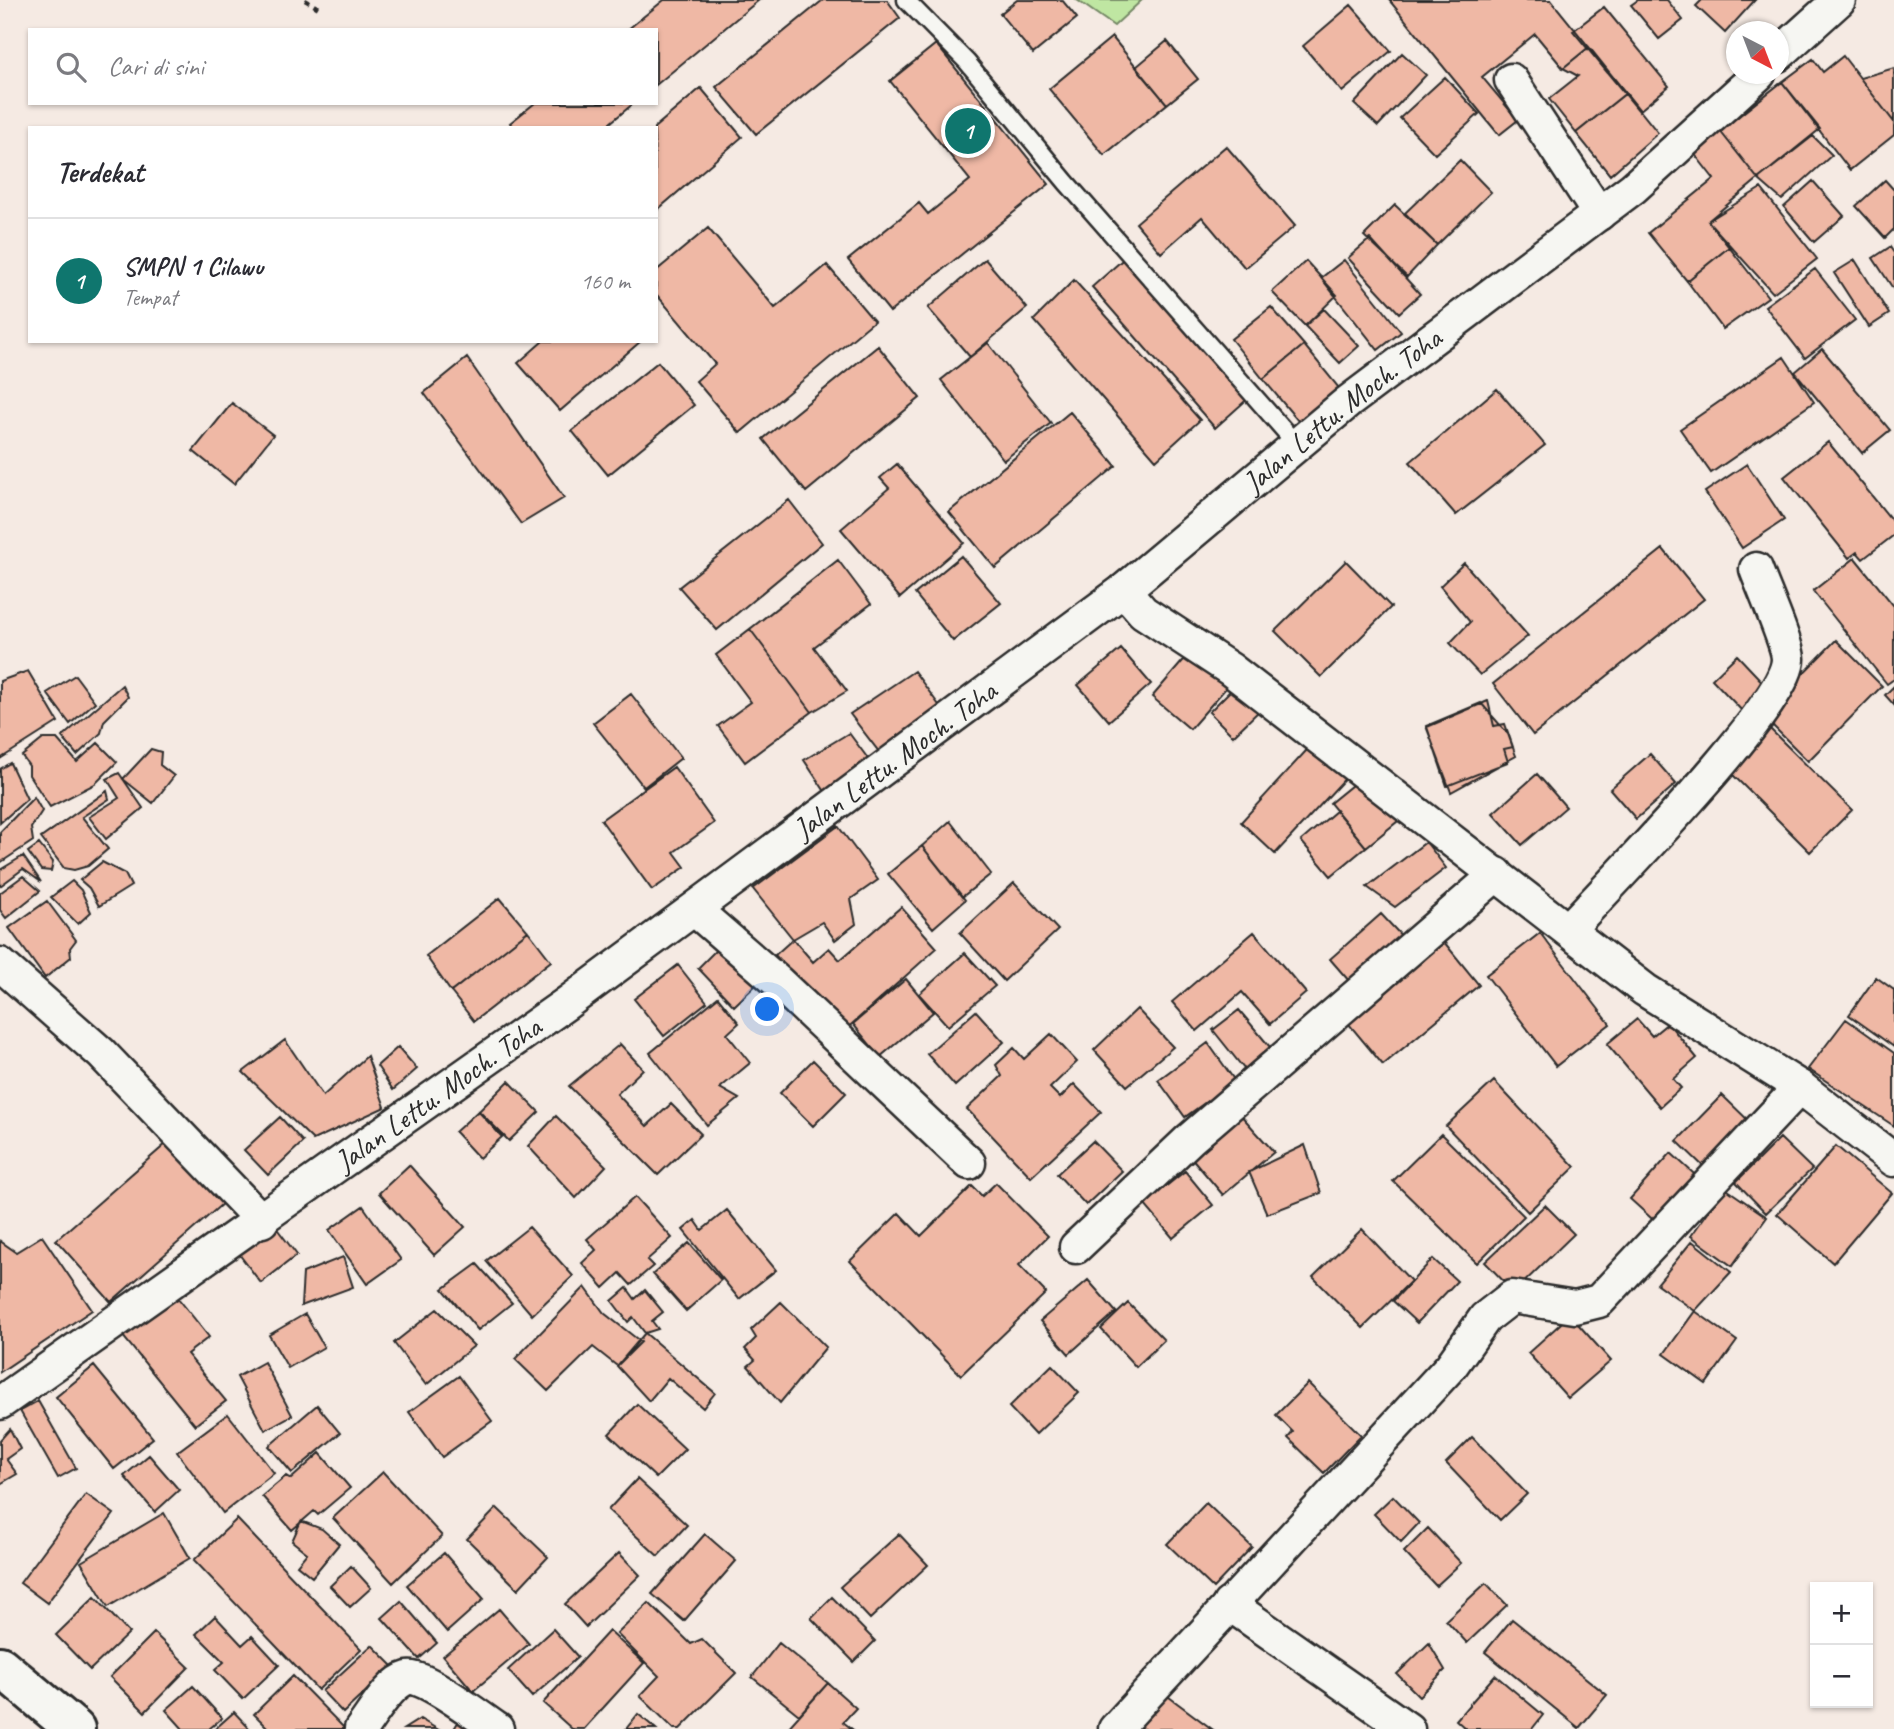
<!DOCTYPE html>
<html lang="id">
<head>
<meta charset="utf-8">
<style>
  body { margin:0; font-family:Caveat,sans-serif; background:#f7f7f7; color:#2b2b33 }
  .controls { position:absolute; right:21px; bottom:21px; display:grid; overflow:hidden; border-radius:0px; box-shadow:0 2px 5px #0004 }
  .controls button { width:63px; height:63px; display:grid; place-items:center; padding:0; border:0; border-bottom:2px solid #e1e1e2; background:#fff; color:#2b2b33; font:35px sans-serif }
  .compass { position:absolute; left:1726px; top:21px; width:63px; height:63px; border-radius:50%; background:#fff; box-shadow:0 2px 5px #0004; rotate:138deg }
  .you { position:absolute; left:768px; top:1010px; width:24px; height:24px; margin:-18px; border:5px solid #fff; border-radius:50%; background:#1a73e8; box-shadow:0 0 0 10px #1a73e833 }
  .badge { display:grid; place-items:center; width:46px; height:46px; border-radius:50%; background:#0f766e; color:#fff; font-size:23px; font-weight:700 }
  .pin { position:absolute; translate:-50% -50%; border:4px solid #fff; box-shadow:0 2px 7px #0006 }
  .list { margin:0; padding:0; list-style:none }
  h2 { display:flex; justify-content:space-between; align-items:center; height:91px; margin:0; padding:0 28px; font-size:30px }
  h2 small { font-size:23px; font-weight:400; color:#7c7c81 }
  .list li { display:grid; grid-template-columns:46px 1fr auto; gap:21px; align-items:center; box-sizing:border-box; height:126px; padding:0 28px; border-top:2px solid #e1e1e2 }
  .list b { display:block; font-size:26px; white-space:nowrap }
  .list p { margin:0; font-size:23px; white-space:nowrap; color:#7c7c81 }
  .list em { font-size:23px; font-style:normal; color:#7c7c81 }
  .icon { flex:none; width:38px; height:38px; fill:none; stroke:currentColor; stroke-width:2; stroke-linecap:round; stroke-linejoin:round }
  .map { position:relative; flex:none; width:1894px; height:1729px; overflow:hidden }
  .search { position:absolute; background:#fff; box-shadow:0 2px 5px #0004; left:28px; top:28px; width:630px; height:77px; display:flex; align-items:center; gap:18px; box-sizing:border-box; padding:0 24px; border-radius:0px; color:#7c7c81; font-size:26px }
  .panel { position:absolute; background:#fff; box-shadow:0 2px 5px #0004; left:28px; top:126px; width:630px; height:217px; border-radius:0px }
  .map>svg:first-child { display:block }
  .green { fill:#bfe6a2; stroke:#758866; stroke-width:2 }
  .building { fill:#efb8a5; stroke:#2b2b2b; stroke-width:2 }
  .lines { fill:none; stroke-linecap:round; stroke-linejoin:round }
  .lane-casing { stroke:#2b2b2b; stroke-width:21 }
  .street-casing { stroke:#2b2b2b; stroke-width:37 }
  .primary-casing { stroke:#2b2b2b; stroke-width:44 }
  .path { stroke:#2b2b2b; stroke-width:4.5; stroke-dasharray:5 5; stroke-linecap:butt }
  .lane { stroke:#f6f6f2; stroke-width:16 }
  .street { stroke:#f6f6f2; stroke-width:32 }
  .primary { stroke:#f6f6f2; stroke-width:38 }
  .labels { text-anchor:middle; stroke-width:5; stroke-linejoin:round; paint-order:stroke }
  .street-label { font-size:30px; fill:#2b2b2b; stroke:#f6f6f2 }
</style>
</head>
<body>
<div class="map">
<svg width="1894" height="1729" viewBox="0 0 1894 1729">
  <rect width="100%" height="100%" fill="#f5eae3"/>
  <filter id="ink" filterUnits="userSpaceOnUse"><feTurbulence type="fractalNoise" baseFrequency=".0143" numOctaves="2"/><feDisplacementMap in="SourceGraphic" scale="14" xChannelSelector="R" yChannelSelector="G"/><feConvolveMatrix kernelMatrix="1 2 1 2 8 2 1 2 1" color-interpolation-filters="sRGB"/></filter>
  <g filter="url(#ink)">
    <!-- green -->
    <path class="green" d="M1077,0H1142L1114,26Z"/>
    <!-- building -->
    <path class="building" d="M664,0H759L656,85V30H627Z
      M823,0H887L900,18L756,134L716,87Z
      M1017,0H1062L1077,18L1033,54L1000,14Z
      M1389,0H1551L1589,47L1563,68L1535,34L1482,77L1518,120L1499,135Z
      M1638,0H1667L1683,20L1659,39L1631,5Z
      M1702,0H1755L1725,33L1696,6Z
      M1351,5L1391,51L1342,92L1303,46Z
      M1604,7L1669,86L1639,111L1573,31Z
      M1112,37L1167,104L1104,155L1049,89Z
      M1167,41L1198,79L1167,104L1136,67Z
      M936,44L1049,184L890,312L848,260L919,203L928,214L970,180L890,81Z
      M1589,47L1626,93L1576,133L1549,99L1578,76L1563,68Z
      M1402,53L1426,75L1378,126L1354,104Z
      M1843,56L1894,122V135L1850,170L1782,82L1813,59L1823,72Z
      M1894,68V122L1860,78Z
      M1445,77L1479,114L1435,154L1400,118Z
      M1782,82L1820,129L1758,179L1720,131Z
      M701,88L742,137L656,211L654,128Z
      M1626,93L1658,133L1610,175L1576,133Z
      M535,103H634L604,128H514L510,123Z
      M1720,131L1758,179L1708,221L1729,247L1687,281L1648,233L1714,179L1693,152Z
      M1813,136L1832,155L1782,200L1758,179Z
      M1226,146L1295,226L1245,268L1202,217L1161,253L1136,223Z
      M1460,160L1491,192L1437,245L1405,213Z
      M1885,180L1894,190V229L1885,238L1856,206Z
      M1813,181L1844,216L1814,242L1784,207Z
      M1761,188L1817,259L1773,293L1708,221Z
      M1395,205L1437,245L1407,277L1364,236Z
      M708,228L775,308L827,265L874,321L740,433L696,381L715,364L656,294V271Z
      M1370,239L1420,294L1399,313L1348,258Z
      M1729,247L1768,297L1723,329L1687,281Z
      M1890,247L1894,253V290L1873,258Z
      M1129,254L1252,395L1215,428L1092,287Z
      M985,259L1027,308L970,357L928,308Z
      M1344,260L1401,332L1378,350L1321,278Z
      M1855,260L1889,314L1869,327L1834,273Z
      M1306,261L1337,295L1305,326L1272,292Z
      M1815,269L1855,320L1805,358L1765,306Z
      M1074,280L1200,420L1156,460L1034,320Z
      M1271,307L1304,345L1263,379L1231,339Z
      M1324,309L1359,346L1340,363L1305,326Z
      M543,341H641L560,411L518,363Z
      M988,343L1051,423L1004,460L941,380Z
      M1304,345L1339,388L1299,422L1263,379Z
      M878,346L920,398L806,492L763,439Z
      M1822,349L1890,430L1862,453L1795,372Z
      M1784,357L1814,402L1711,473L1680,429Z
      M467,358L564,498L521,524L424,393Z
      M658,362L694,405L608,475L572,431Z
      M1497,389L1545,445L1456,515L1410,462Z
      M232,403L273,435L234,484L193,451Z
      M1070,412L1116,466L995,568L949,512Z
      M1828,442L1894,523V535L1863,559L1857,552L1849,558L1784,477Z
      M897,464L964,543L900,598L841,529L889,488L880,478Z
      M1747,464L1784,520L1742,548L1705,492Z
      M789,500L822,543L717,630L679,587Z
      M1663,549L1704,599L1533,735L1493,684Z
      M961,556L1001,603L953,641L915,594Z
      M1855,558L1894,606V679L1887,684L1813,591Z
      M838,560L871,604L814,647L847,691L812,712L750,629Z
      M1346,561L1391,607L1321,677L1275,631Z
      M1464,563L1528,636L1480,675L1450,643L1470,622L1440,586Z
      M750,629L812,712L745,762L718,726L751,702L716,655Z
      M1836,640L1882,686L1808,761L1762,715Z
      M1194,648L1232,681L1190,729L1152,697Z
      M1121,649L1151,684L1109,721L1078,685Z
      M1737,655L1770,690L1744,713L1712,679Z
      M28,671L58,722L0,759V681Z
      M914,671L944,712L883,757L850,714Z
      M75,675L95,702L70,724L47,693Z
      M1238,683L1262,708L1233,736L1209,712Z
      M122,685L128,697L104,721L101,733L77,755L62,737Z
      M1894,686V705L1885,695Z
      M631,694L681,758L644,787L593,723Z
      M1488,701L1494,726L1505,724L1513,747L1504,749L1508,762L1447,786L1427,727Z
      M1481,703L1508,734L1516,756L1451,792L1426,726Z
      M1768,727L1852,810L1810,852L1727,769Z
      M849,733L872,764L828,796L804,760Z
      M43,739H57L77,762L98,743L117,762L95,784L50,807L29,775V766L22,756Z
      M1316,740L1351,772L1275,854L1241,822Z
      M151,749L161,752L160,765L174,776L153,803L123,779Z
      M1650,754L1676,784L1636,819L1610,789Z
      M10,763L27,799L0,823V769Z
      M674,767L714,823L674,852L685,867L652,890L601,820Z
      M119,773L143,808L106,839L89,817L119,798L107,779Z
      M1537,774L1566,807L1522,845L1493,813Z
      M1362,777L1398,821L1366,847L1330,803Z
      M107,791L109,799L82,817L108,849L88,866L74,870L64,868L41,838Z
      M34,797L42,811L31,828L33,841L0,863V832Z
      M1336,811L1366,847L1331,876L1301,841Z
      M950,821L991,874L962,897L922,846Z
      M838,826L878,880L851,899L856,924L835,940L822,922L793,939L753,889Z
      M1426,842L1446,868L1395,907L1367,887Z
      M39,844L53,862L51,871L41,870L28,852Z
      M922,846L965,900L933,928L888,874Z
      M23,856L41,882L23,869L0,886V870Z
      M102,862L125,874L131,886L99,906L89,888L80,880Z
      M23,876L40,891L6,918L0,910V893Z
      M72,881L81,890L91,912L78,924L51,897Z
      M1014,883L1058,930L1004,981L960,933Z
      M500,898L528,931L451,992L426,956Z
      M47,901L76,940L70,948L71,957L45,978L9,928Z
      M901,907L937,948L843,1032L775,955L793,939L813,962L829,948L840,960Z
      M1381,914L1408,943L1356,989L1330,959Z
      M528,931L551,961L474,1021L451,992Z
      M1254,932L1306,993L1270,1024L1242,992L1197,1031L1172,1002Z
      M1540,933L1610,1024L1556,1066L1486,975Z
      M1440,937L1479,985L1383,1065L1343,1017Z
      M723,943L760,981L734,1006L698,968Z
      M965,953L995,986L948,1026L919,994Z
      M678,965L707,1002L664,1036L634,999Z
      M1876,977L1894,990V1047L1849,1015Z
      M906,979L933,1012L880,1057L853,1024Z
      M718,997L739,1023L727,1034L750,1063L720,1088L739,1099L707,1125L650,1053Z
      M1137,1009L1173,1047L1127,1086L1094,1050Z
      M1239,1010L1275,1053L1249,1075L1213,1030Z
      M976,1011L1004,1042L955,1086L927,1054Z
      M1637,1019L1652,1036L1668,1023L1697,1058L1673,1079L1681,1088L1660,1107L1607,1044Z
      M1846,1019L1894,1053V1126L1808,1069Z
      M1051,1034L1077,1062L1050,1088L1060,1098L1074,1084L1101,1112L1031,1177L967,1109L1002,1076L996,1065L1014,1048L1024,1059Z
      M285,1040L323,1096L367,1056L385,1107L313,1140L243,1072Z
      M1208,1043L1235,1081L1185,1117L1158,1080Z
      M620,1044L643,1069L617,1094L647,1126L671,1104L701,1134L658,1175L569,1086Z
      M398,1047L417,1069L393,1090L377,1066Z
      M813,1060L846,1093L813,1126L780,1093Z
      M509,1081L539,1112L509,1141L479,1111Z
      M1494,1081L1575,1167L1528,1212L1446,1126Z
      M1722,1095L1752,1124L1708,1171L1677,1141Z
      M478,1111L502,1137L479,1158L455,1132Z
      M1239,1113L1274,1152L1223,1195L1190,1156Z
      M556,1116L606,1166L576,1198L528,1146Z
      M280,1117L303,1142L268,1175L244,1150Z
      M1441,1134L1524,1216L1477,1263L1393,1181Z
      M1780,1138L1812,1169L1766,1213L1736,1182Z
      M1093,1141L1122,1171L1086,1205L1057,1174Z
      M167,1143L222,1204L111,1302L56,1240Z
      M1305,1145L1321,1193L1267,1214L1249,1172Z
      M1836,1146L1892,1193L1833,1263L1777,1214Z
      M1671,1153L1703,1182L1661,1227L1630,1199Z
      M409,1165L465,1227L434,1255L379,1193Z
      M1185,1171L1213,1205L1173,1238L1144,1204Z
      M996,1183L1048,1236L1019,1265L1046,1293L961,1375L850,1261L899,1213L921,1236L972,1186L982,1196Z
      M1725,1188L1767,1217L1732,1266L1691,1236Z
      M635,1197L672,1238L647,1260L653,1266L631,1285L620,1273L604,1288L582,1263L596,1250L587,1239Z
      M1545,1205L1574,1234L1514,1292L1485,1262Z
      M363,1206L401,1260L367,1284L329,1230Z
      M727,1210L776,1270L739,1299L683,1230L695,1220L702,1230Z
      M275,1226L297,1255L261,1283L239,1254Z
      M529,1227L573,1276L532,1315L486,1261Z
      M1362,1229L1411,1281L1363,1328L1313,1277Z
      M42,1236L92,1310L0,1372V1241L16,1252Z
      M1692,1241L1731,1272L1695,1311L1657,1284Z
      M689,1243L721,1280L686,1311L653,1274Z
      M343,1257L353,1287L301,1306L303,1273Z
      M1433,1259L1457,1281L1417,1323L1393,1301Z
      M477,1264L512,1303L478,1330L443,1289Z
      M1088,1280L1116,1312L1069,1354L1040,1321Z
      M585,1287L604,1313L641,1342L617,1366L593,1347L548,1391L515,1359Z
      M627,1288L635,1299L645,1290L663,1312L652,1321L658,1329L645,1333L633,1317L628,1322L612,1301Z
      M174,1293L209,1337L187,1354L226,1401L195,1425L122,1335Z
      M781,1302L826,1347L780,1403L748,1366L755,1360L745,1349L756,1338L751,1330Z
      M1128,1303L1164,1340L1136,1367L1101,1329Z
      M437,1309L474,1346L426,1385L394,1343Z
      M1695,1311L1737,1341L1706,1384L1664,1354Z
      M305,1314L324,1347L288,1368L269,1335Z
      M1570,1315L1611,1361L1568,1398L1528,1353Z
      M645,1333L715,1393L703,1408L668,1378L649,1401L617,1366Z
      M264,1362L292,1415L265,1430L237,1377Z
      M1052,1365L1079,1393L1035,1435L1009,1407Z
      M94,1366L153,1438L114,1469L56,1397Z
      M459,1376L492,1421L442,1457L409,1412Z
      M1308,1383L1361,1435L1324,1473L1288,1438L1293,1432L1276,1415Z
      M38,1401L76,1468L58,1478L20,1411Z
      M637,1404L685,1449L656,1478L609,1434Z
      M317,1405L340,1433L292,1473L269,1446Z
      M228,1414L274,1473L223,1513L177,1452Z
      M10,1429L20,1449L6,1459L17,1474L0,1484V1440Z
      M1472,1437L1527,1494L1500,1520L1446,1463Z
      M320,1453L350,1488L318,1515L314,1511L292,1530L262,1496L286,1476L291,1479Z
      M149,1455L179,1490L155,1512L124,1476Z
      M383,1472L442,1536L393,1583L333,1518Z
      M637,1479L687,1525L658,1556L608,1510Z
      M86,1494L114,1514L47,1603L20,1583Z
      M1393,1496L1419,1523L1401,1542L1374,1514Z
      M1206,1503L1252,1547L1213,1588L1167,1544Z
      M497,1508L548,1557L518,1589L467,1539Z
      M164,1513L190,1558L108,1607L81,1562Z
      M237,1519L361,1649L318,1690L194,1560Z
      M301,1521L322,1529L339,1544L312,1577L297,1565L307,1553L292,1541Z
      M1428,1528L1461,1563L1436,1586L1404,1552Z
      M705,1534L736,1561L684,1621L652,1594Z
      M899,1534L928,1565L870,1619L840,1587Z
      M444,1553L484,1599L447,1632L407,1585Z
      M619,1553L640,1575L586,1627L565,1604Z
      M351,1566L371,1588L350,1607L330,1586Z
      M1486,1583L1507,1605L1467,1643L1446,1620Z
      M95,1597L129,1633L90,1670L56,1635Z
      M832,1597L875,1641L854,1662L811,1618Z
      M401,1601L437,1643L419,1659L382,1618Z
      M649,1603L691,1644L702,1639L736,1673L680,1729H674L640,1696L659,1676L617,1634Z
      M499,1609L529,1644L473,1691L443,1656Z
      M215,1616L242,1645L252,1636L279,1665L243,1699L215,1670L224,1662L196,1634Z
      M1512,1619L1607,1695L1579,1728L1485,1652Z
      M553,1629L578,1657L532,1697L508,1670Z
      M609,1631L644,1663L584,1729H572L543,1703Z
      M154,1633L189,1667L145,1712L110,1677Z
      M779,1643L828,1683L799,1715L752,1677Z
      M1429,1643L1445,1670L1419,1696L1397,1674Z
      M372,1645L393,1666L343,1713L322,1691Z
      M1495,1675L1543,1715L1532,1729H1466L1456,1720Z
      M293,1676L345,1729H269L254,1714Z
      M828,1683L856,1708L843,1722L852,1729H787Z
      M193,1686L222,1718L209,1729H183L166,1710Z
      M1165,1694L1212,1729H1139Z
      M234,1712L250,1729H215Z
      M638,1714L656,1729H626Z
      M461,1717L481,1729H454Z
      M420,1719L437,1729H404Z"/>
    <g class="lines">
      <defs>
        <path id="lane" d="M906,0L967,62L1066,182L1297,445"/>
        <g id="street">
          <path d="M1778,55L1839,0"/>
          <path d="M1511,80L1599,214"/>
          <path d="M1124,590L1143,612L1230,669L1645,990L1800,1087L1894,1160"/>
          <path d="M695,910L778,982L969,1163"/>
          <path d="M1568,930C1607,887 1788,705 1788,659C1788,645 1762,586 1756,569"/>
          <path d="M0,964L101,1053L262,1221"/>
          <path d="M1076,1247L1190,1139L1497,874"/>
          <path id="s1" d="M0,1403L567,1003L1124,590L1348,402L1633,188L1759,74"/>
          <path d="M1229,1604L1408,1729"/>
          <path d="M361,1729C373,1714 389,1683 408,1678C423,1674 482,1719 497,1729"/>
          <path d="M1115,1729L1451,1366L1485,1318L1512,1297L1575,1307L1599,1301L1800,1087"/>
        </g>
        <path id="primary" d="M0,1666L75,1729"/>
      </defs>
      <!-- lane casing -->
      <use href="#lane" class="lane-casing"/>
      <!-- street casing -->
      <use href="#street" class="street-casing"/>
      <!-- primary casing -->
      <use href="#primary" class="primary-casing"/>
      <!-- path -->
      <path class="path" d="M305,0L322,10"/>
      <!-- lane -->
      <use href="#lane" class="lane"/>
      <!-- street -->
      <use href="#street" class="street"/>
      <!-- primary -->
      <use href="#primary" class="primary"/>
    </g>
  </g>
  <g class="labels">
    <!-- street labels -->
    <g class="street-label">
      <text dy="10" stroke="none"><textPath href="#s1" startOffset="1670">Jalan Lettu. Moch. Toha</textPath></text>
      <text dy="10" stroke="none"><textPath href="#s1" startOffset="1102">Jalan Lettu. Moch. Toha</textPath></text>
      <text dy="10" stroke="none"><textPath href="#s1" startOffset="536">Jalan Lettu. Moch. Toha</textPath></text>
    </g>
  </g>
</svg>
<div class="controls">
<button>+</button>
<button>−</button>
</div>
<svg class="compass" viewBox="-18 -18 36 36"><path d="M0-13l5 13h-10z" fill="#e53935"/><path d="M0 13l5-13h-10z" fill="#7c7c81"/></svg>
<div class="you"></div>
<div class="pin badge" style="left:968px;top:131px">1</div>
<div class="search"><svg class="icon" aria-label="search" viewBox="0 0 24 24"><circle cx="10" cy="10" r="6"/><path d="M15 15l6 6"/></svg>Cari di sini</div>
<section class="panel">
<h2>Terdekat<small></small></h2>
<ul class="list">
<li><span class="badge">1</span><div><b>SMPN 1 Cilawu</b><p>Tempat</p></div><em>160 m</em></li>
</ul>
</section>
</div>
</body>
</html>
